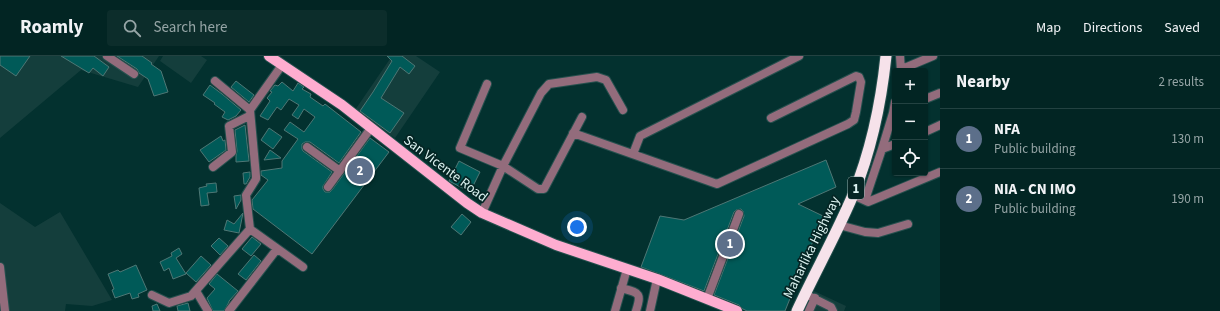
<!DOCTYPE html>
<html lang="en">
<head>
<meta charset="utf-8">
<style>
  body { margin:0; font-family:"Source Sans 3",sans-serif; background:#0c2d2b; color:#f1f3f6 }
  .controls { position:absolute; right:12px; top:12px; display:grid; overflow:hidden; border-radius:4px; box-shadow:0 1px 3px #0004 }
  .controls button { width:36px; height:36px; display:grid; place-items:center; padding:0; border:0; border-bottom:1px solid #234241; background:#022523; color:#f1f3f6; font:20px sans-serif }
  .you { position:absolute; left:577px; top:171px; width:14px; height:14px; margin:-10px; border:3px solid #fff; border-radius:50%; background:#1a73e8; box-shadow:0 0 0 6px #1a73e833 }
  .badge { display:grid; place-items:center; width:26px; height:26px; border-radius:50%; background:#ea580c; color:#fff; font-size:13px; font-weight:700 }
  .pin { position:absolute; translate:-50% -50%; border:2px solid #fff; box-shadow:0 1px 4px #0006 }
  .list { margin:0; padding:0; list-style:none }
  h2 { display:flex; justify-content:space-between; align-items:center; height:52px; margin:0; padding:0 16px; font-size:17px }
  h2 small { font-size:13px; font-weight:400; color:#96a5a6 }
  .list li { display:grid; grid-template-columns:26px 1fr auto; gap:12px; align-items:center; box-sizing:border-box; height:60px; padding:0 16px; border-top:1px solid #234241 }
  .list b { display:block; font-size:15px; white-space:nowrap }
  .list p { margin:0; font-size:13px; white-space:nowrap; color:#96a5a6 }
  .list em { font-size:13px; font-style:normal; color:#96a5a6 }
  .icon { flex:none; width:22px; height:22px; fill:none; stroke:currentColor; stroke-width:2; stroke-linecap:round; stroke-linejoin:round }
  .map { position:relative; flex:none; width:940px; height:255px; overflow:hidden }
  header { display:flex; align-items:center; gap:24px; box-sizing:border-box; height:56px; padding:0 20px; background:#022523; border-bottom:1px solid #234241 }
  header strong { font-size:19px }
  nav { display:flex; gap:22px; margin-inline-start:auto; font-size:14px }
  .search { width:280px; height:36px; background:#0c2d2b; display:flex; align-items:center; gap:10px; box-sizing:border-box; padding:0 14px; border-radius:4px; color:#96a5a6; font-size:15px }
  main { display:flex }
  aside { flex:1; background:#022523 }
  .map>svg:first-child { display:block }
  .built { fill:#143e3c }
  .building { fill:#005a58; stroke:#4e7775 }
  .lines { fill:none; stroke-linecap:round; stroke-linejoin:round }
  .minor-casing { stroke:#26504e; stroke-width:10 }
  .major-casing { stroke:#26504e; stroke-width:12 }
  .highway-casing { stroke:#26504e; stroke-width:13 }
  .minor { stroke:#936c7c; stroke-width:8 }
  .major { stroke:#feadd0; stroke-width:10 }
  .highway { stroke:#f6e2ea; stroke-width:11 }
  .labels { text-anchor:middle; stroke-width:3.5; stroke-linejoin:round; paint-order:stroke }
  .shield { fill:#052524; stroke:#9bb4b3; stroke-width:1 }
  .shield-label { font-size:13px; font-weight:bold; fill:#dbf2f0 }
  .street-label { font-size:14px; fill:#dbf2f0; stroke:#052524 }
</style>
</head>
<body>
<header>
<strong>Roamly</strong>
<div class="search"><svg class="icon" aria-label="search" viewBox="0 0 24 24"><circle cx="10" cy="10" r="6"/><path d="M15 15l6 6"/></svg>Search here</div>
<nav><a>Map</a><a>Directions</a><a>Saved</a></nav>
</header>
<main>
<div class="map">
<svg width="940" height="255" viewBox="0 0 940 255">
  <rect width="100%" height="100%" fill="#03312f"/>
  <!-- built -->
  <path class="built" d="M0,0H159L138,31L81,14L0,82Z
    M163,0H201L207,4L191,27L160,5Z
    M392,0H416L440,16L395,82L355,54Z
    M0,147L35,171L60,156L112,244L92,250L66,248L65,255H0Z
    M814,235L846,250L844,255H805Z"/>
  <!-- building -->
  <path class="building" d="M0,0H30L16,20L0,9Z
    M61,0H94L109,11L103,20L93,12L89,17Z
    M117,0H142L152,7L151,8L161,15L168,36L154,40L148,23L139,17L137,13Z
    M387,0H402L415,10L409,18L400,11L381,42L404,57L390,77L360,55L373,36L392,5Z
    M236,25L254,39L249,46L231,31Z
    M282,26L293,35L298,27L304,31L302,33L311,38L310,41L323,50L325,48L361,76L339,107L310,86H305L302,88V93L303,95L332,116L323,130V133L325,136H330L332,134L370,82L389,96L312,198L253,153L252,144L268,124L261,119V115L282,112V105L298,83L284,74L290,66L304,76L315,61L304,53L298,63L292,59L299,49L289,43L281,54L277,51L268,64L260,60L270,45L267,42L272,36L270,35L275,29L278,30Z
    M210,29L222,38L241,54L236,60L228,64L222,61L225,56L214,48L215,47L203,39Z
    M245,69L249,105L236,106V100L237,95L235,74Z
    M269,72L282,81L273,93L261,84Z
    M221,80L223,85L225,84L226,94L209,106L200,94Z
    M270,94L281,102L264,104Z
    M826,104L836,131L798,148L823,160L785,255H747L743,253L739,249L714,239L744,160L743,155L741,153L736,154L734,156L704,235L641,211L660,160L684,164Z
    M459,105L480,116L470,136L449,125Z
    M250,116V121L246,128H244L243,117Z
    M216,127L217,136L207,137L209,149L201,150L199,132L207,130L206,128Z
    M241,139V144L236,153L234,140Z
    M243,157L239,177L224,174L227,164L234,168Z
    M462,158L471,166L461,179L451,171Z
    M252,181L261,188L251,200L242,193Z
    M219,182L228,190L220,199L211,190Z
    M179,192L182,198L176,202L186,218L173,223L169,212L164,215L160,206L172,200L171,197Z
    M254,199L261,205L246,224L238,218Z
    M201,200L211,209L196,226L186,217Z
    M136,209L147,234L138,238L139,241L132,243L130,237L115,242L112,234L114,233L108,218L118,214L120,216Z
    M217,218L238,235L229,245V246L224,255H213L207,242L215,233L209,228Z
    M188,247L190,255H178L177,250Z
    M157,248L160,255H153L152,250Z"/>
  <g class="lines">
    <defs>
      <path id="minor" d="M107,0L134,18
        M900,0L901,15
        M902,13L933,0
        M215,25L250,54
        M487,28L460,92L503,110L538,133H544L582,61
        M925,43L940,37
        M893,57L895,46
        M925,76L940,69
        M573,77L717,128L848,68L854,64L856,56L861,26L859,21L856,20L771,62
        M307,91L340,115
        M882,93L893,57L895,56
        M633,98L640,80L799,0
        M213,111L232,96L229,70L249,60
        M328,131L371,72
        M853,139L868,146L940,116
        M865,144L882,93L895,88
        M482,157L503,110L541,37L549,28L597,21L606,24L623,54
        M839,169L865,176L878,177L908,168
        M250,173L303,211
        M0,211L5,255
        M621,232C639,237 642,236 636,255
        M196,235L208,255
        M805,238L831,251L833,255
        M152,239L169,247L191,240L250,173L246,139L256,123V120L250,54L282,9
        M707,243L739,158
        M229,255L277,193
        M615,255L627,213
        M650,255L657,223
        M809,255L815,242"/>
      <path id="major" d="M269,0L342,49L467,147L482,157L556,189L657,223L737,255"/>
      <path id="highway" d="M797,255C815,216 836,179 853,139C871,95 881,48 886,0"/>
    </defs>
    <!-- minor casing -->
    <use href="#minor" class="minor-casing"/>
    <!-- major casing -->
    <use href="#major" class="major-casing"/>
    <!-- highway casing -->
    <use href="#highway" class="highway-casing"/>
    <!-- minor -->
    <use href="#minor" class="minor"/>
    <!-- major -->
    <use href="#major" class="major"/>
    <!-- highway -->
    <use href="#highway" class="highway"/>
  </g>
  <g class="labels">
    <!-- shield labels -->
    <rect class="shield" x="848" y="121" width="16" height="22" rx="3"/>
    <g class="shield-label">
      <text x="856" y="137">1</text>
    </g>
    <!-- street labels -->
    <g class="street-label">
      <text transform="translate(446 112) rotate(37)" y="5">San Vicente Road</text>
      <text transform="translate(811 191) rotate(-64)" y="5">Maharlika Highway</text>
    </g>
  </g>
</svg>
<div class="controls">
<button>+</button>
<button>−</button>
<button><svg class="icon" aria-label="locate" viewBox="0 0 24 24"><circle cx="12" cy="12" r="6"/><path d="M12 2v4M12 18v4M2 12h4M18 12h4"/></svg></button>
</div>
<div class="you"></div>
<div class="pin badge" style="left:730px;top:188px;background:#5c6f8a">1</div>
<div class="pin badge" style="left:360px;top:115px;background:#5c6f8a">2</div>
</div>
<aside>
<h2>Nearby<small>2 results</small></h2>
<ul class="list">
<li><span class="badge" style="background:#5c6f8a">1</span><div><b>NFA</b><p>Public building</p></div><em>130 m</em></li>
<li><span class="badge" style="background:#5c6f8a">2</span><div><b>NIA - CN IMO</b><p>Public building</p></div><em>190 m</em></li>
</ul>
</aside>
</main>
</body>
</html>
